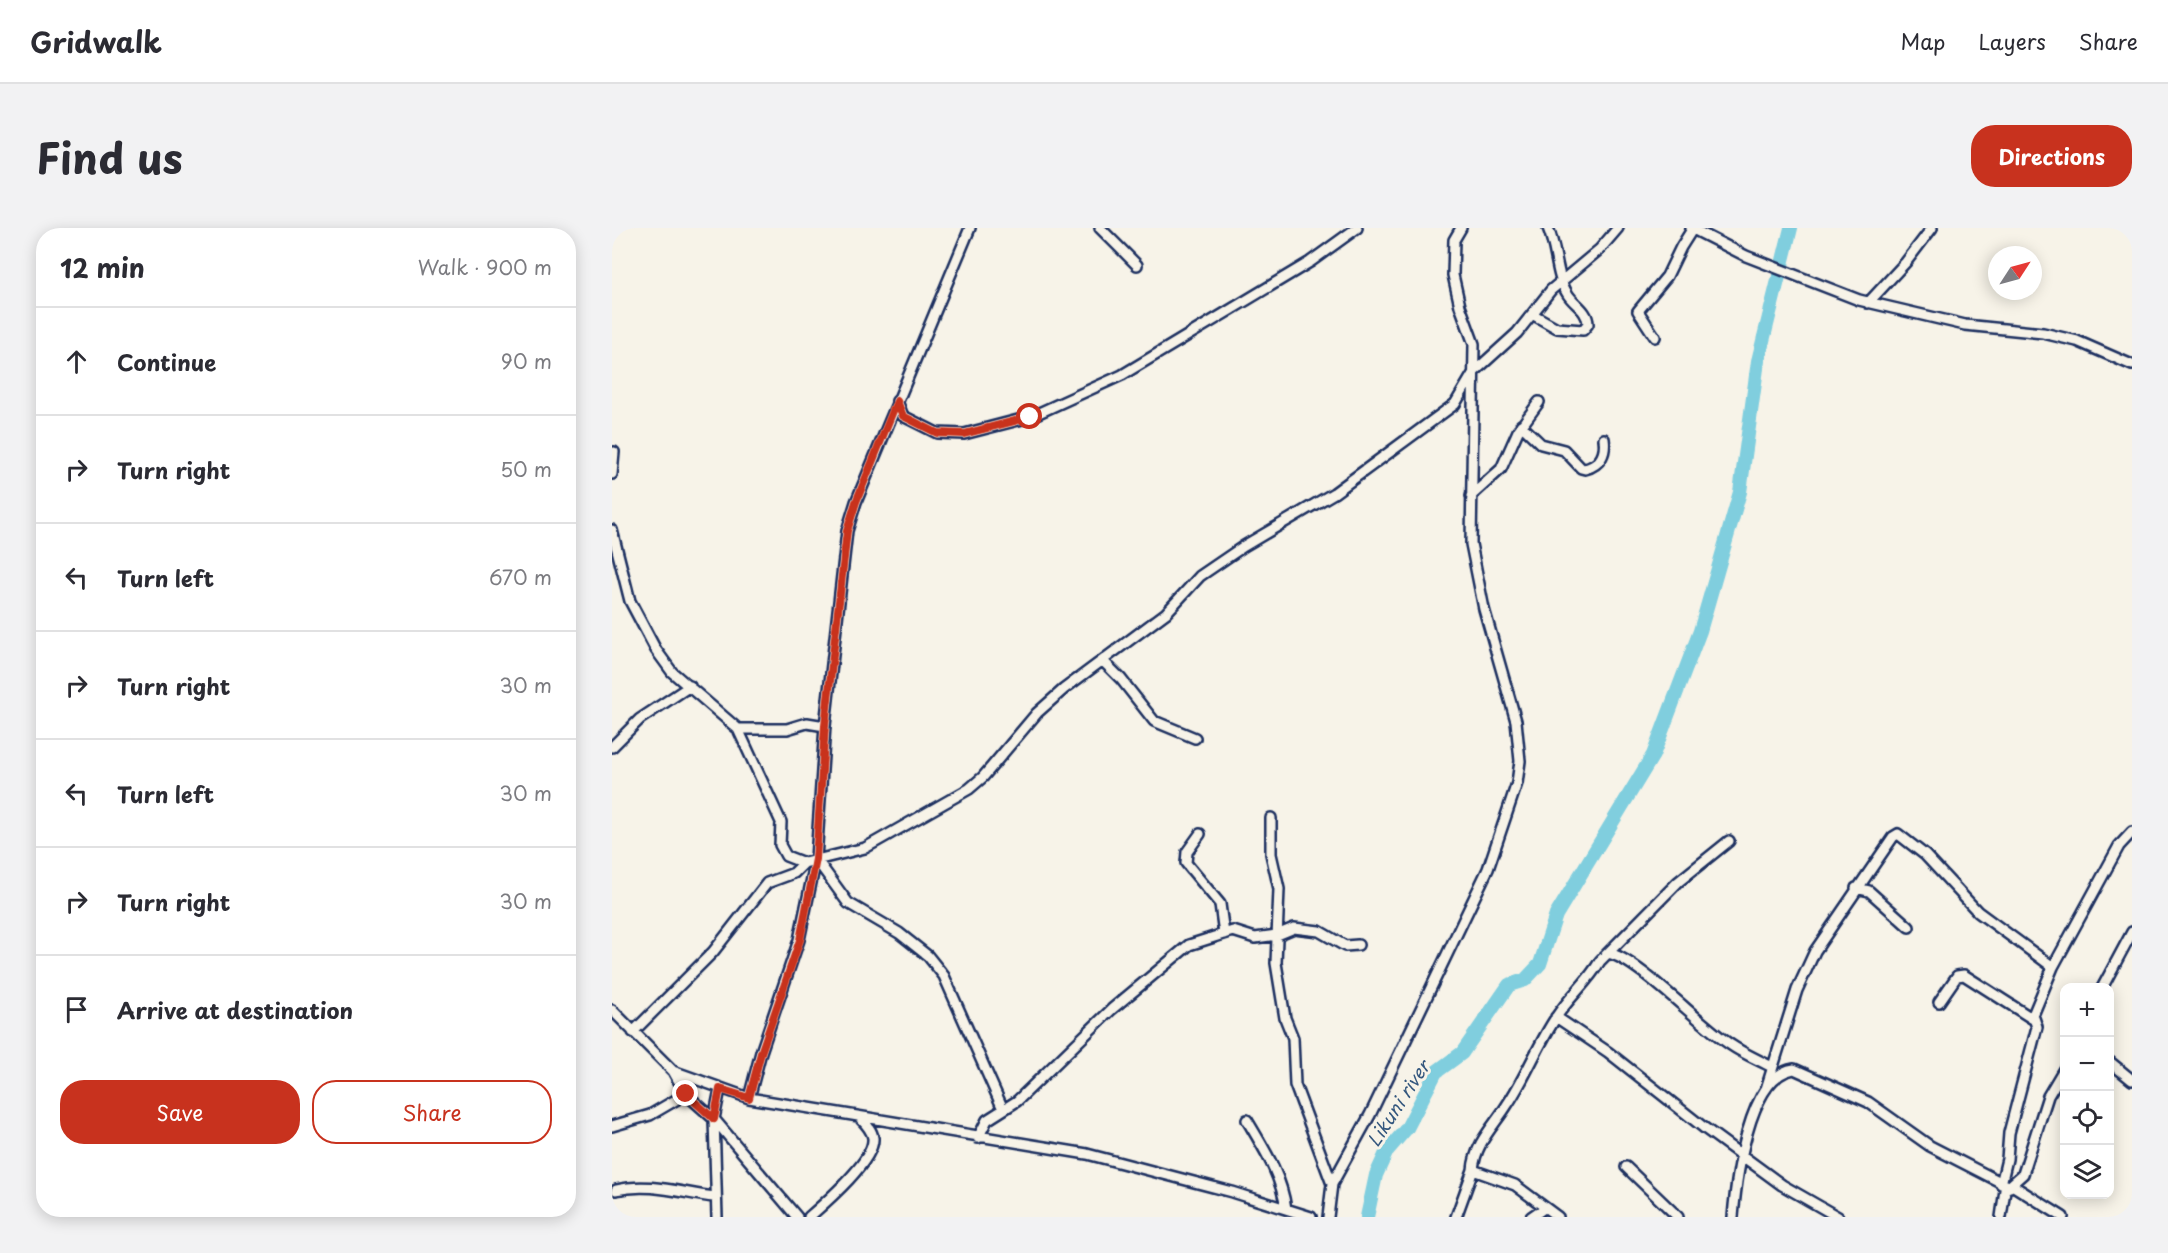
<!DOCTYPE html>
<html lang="en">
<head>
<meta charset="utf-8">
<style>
  body { margin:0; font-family:"Playpen Sans",sans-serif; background:#f2f2f3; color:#2b2b33 }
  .controls { position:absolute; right:18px; bottom:18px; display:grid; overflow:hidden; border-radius:12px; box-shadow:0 3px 15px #0003 }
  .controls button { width:54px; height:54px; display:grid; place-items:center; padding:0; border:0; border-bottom:2px solid #e1e1e2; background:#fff; color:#2b2b33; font:30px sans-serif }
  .compass { position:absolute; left:1376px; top:18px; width:54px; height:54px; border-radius:50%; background:#fff; box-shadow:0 3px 15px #0003; rotate:54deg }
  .stop { position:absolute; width:18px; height:18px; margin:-14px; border:4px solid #c8321e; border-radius:50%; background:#fff }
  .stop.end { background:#c8321e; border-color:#fff; box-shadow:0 2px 6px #0008 }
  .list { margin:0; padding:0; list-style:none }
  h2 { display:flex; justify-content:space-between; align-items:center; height:78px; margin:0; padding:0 24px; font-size:26px }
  h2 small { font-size:20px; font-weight:400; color:#7c7c81 }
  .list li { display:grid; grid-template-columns:39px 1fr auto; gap:18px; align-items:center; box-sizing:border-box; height:108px; padding:0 24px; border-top:2px solid #e1e1e2 }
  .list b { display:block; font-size:22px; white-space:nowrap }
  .list em { font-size:20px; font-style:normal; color:#7c7c81 }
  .actions { display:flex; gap:12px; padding:18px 24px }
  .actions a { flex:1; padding:14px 0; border:2px solid #c8321e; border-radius:24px; text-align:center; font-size:21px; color:#c8321e }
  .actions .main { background:#c8321e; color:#fff }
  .icon { flex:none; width:33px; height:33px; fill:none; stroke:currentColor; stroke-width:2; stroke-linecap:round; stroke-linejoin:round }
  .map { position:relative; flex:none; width:1520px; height:989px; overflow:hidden; border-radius:24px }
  header { display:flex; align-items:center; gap:36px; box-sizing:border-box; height:84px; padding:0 30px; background:#fff; border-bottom:2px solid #e1e1e2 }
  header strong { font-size:28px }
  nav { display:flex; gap:33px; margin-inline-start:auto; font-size:21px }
  .intro { display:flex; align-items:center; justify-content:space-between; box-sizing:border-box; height:144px; padding:0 36px }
  h1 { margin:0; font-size:42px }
  .button { padding:15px 27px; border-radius:24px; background:#c8321e; color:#fff; font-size:21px; font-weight:700 }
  main { display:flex; gap:36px; padding:0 36px }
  aside { flex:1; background:#fff; border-radius:24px; box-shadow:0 3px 15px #0003 }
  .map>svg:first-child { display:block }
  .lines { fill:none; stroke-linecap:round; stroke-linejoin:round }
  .river { stroke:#80cede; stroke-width:14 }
  .minor-casing { stroke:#1b2f5e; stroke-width:14 }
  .minor { stroke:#f7f3e8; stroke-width:9 }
  .route { stroke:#c8321e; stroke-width:8 }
  .labels { text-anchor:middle; stroke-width:6; stroke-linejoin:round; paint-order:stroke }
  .water-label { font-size:18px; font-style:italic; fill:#34577e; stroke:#f7f3e8 }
</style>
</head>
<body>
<header>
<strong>Gridwalk</strong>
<nav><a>Map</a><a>Layers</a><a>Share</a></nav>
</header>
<div class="intro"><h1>Find us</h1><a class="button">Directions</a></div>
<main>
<aside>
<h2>12 min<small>Walk · 900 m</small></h2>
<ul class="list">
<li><svg class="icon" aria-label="ahead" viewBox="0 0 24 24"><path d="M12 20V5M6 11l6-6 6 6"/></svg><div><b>Continue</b></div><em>90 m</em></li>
<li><svg class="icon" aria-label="right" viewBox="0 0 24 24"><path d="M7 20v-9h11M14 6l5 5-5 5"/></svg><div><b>Turn right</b></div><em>50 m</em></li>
<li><svg class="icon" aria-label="left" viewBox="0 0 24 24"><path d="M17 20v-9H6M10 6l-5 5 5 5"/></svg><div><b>Turn left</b></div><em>670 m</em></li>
<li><svg class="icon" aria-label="right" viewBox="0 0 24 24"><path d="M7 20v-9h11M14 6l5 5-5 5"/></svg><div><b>Turn right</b></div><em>30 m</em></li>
<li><svg class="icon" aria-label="left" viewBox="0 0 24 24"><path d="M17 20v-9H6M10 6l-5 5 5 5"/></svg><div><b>Turn left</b></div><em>30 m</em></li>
<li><svg class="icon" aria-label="right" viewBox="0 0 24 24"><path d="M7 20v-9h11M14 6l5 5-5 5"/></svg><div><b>Turn right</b></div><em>30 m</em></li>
<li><svg class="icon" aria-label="arrive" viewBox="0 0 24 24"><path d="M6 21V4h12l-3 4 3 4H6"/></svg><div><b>Arrive at destination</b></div></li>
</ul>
<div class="actions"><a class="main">Save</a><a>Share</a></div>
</aside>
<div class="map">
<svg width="1520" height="989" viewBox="0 0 1520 989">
  <rect width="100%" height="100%" fill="#f7f3e8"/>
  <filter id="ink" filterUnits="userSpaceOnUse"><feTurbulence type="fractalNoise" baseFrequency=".0167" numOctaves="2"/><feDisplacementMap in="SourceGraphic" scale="12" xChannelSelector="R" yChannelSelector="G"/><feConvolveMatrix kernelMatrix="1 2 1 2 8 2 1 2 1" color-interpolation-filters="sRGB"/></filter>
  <g filter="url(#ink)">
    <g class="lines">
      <!-- river -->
      <path class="river" d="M755,989L764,947L775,923L795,900L824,844L850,825L897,757L913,752L928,736L944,687L1041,527L1088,403L1128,264L1146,133L1179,0"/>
      <defs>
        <path id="minor" d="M488,0L525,37
          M1079,0L1134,28L1247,72L1353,97L1431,105L1465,113L1520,137
          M1256,75L1294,34L1320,0
          M920,86L945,100L971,102L976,96C976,82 961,76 955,65C944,48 945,21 936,0
          M1043,109L1026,83L1055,48L1069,19L1081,0
          M285,173L291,188L325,205L352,206L418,189L510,147L698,34L745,0
          M909,197L929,216L952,222L969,240L973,241C989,237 994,225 992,211
          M0,246L2,224
          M859,268L889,241L906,203L927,174
          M0,302L18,373L44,422L60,444L126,501H175L195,495L213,498
          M491,433L509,451L542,493L583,510
          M126,501L169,594L168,617L174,628L192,635L253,620L357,561L371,549L425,485L452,461L554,385L588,348L632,318L722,265L843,176L862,144L905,105L939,62L988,21L1006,0
          M0,519L28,491L78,458
          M659,590V626L667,661L664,735L673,790L681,810L683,857L720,956
          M588,606L575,624L574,635L608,676L612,706
          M204,631L236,675L287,705L316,728L332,748L391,881
          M1244,660L1257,663L1297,699
          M996,725C1025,730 1090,799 1119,817C1132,826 1147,832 1160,839
          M1441,739L1507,618L1520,604
          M1490,760L1520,704
          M1327,774L1345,748L1352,747L1421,791
          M0,782L61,843L137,870L475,926L620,964L699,989
          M944,789L996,824L1091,899L1170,957L1226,989
          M21,804L101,724L155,655L182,645L192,635
          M1498,834L1520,852
          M61,843L74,866L102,891L185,989
          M1154,861L1185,762L1203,723L1281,609L1286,606L1313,627L1366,684L1441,739L1421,787L1425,799L1397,905L1395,931L1389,956
          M137,870L149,824L187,712L204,631L213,498L235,303L244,274L358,0
          M635,892C652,921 669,946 674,981
          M0,898L38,887L74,866
          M366,910L375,892L405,873L500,781L577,717L621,703L643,710L665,707L682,700L707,703L733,718L746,717
          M1014,939L1066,989
          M1400,957L1451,989
          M4,962C37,954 69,965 102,969
          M105,989L102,891L108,861
          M197,989C213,975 263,932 261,910C260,902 254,896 249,891
          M716,989L720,956L758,887L876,641L905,555L908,533L904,493L872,381L859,316L862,116L848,78L841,47L842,12L849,0
          M844,989L861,942
          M919,989L932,980
          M946,989L903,957L861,942C863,915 882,898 895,877C914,849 926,816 945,788C958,768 976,754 988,733L1066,654L1117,613
          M1121,989C1124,953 1136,847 1182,841L1256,874L1318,918L1398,959
          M1389,989L1393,962L1411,946L1436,868L1452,841"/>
      </defs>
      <!-- minor casing -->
      <use href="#minor" class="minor-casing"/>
      <!-- minor -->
      <use href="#minor" class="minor"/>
    </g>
  </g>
  <g class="lines" filter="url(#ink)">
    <!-- route -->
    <path class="route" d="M74,866L102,891L108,861L137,870L149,825L188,712L204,631L213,498L235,303L244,274L285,173L291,188L325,205L352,206L418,189"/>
  </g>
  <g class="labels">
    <!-- water labels -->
    <g class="water-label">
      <text transform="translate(787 876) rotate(-57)" y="6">Likuni river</text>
    </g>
  </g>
</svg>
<div class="controls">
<button>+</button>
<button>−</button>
<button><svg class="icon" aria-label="locate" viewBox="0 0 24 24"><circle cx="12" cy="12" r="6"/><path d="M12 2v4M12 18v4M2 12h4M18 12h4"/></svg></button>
<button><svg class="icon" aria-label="layers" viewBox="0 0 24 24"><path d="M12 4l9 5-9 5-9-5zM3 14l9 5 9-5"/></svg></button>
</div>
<svg class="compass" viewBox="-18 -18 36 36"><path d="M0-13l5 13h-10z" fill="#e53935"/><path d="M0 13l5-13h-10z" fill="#7c7c81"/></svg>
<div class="stop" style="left:418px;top:189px"></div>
<div class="stop end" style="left:74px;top:866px"></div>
</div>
</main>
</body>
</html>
